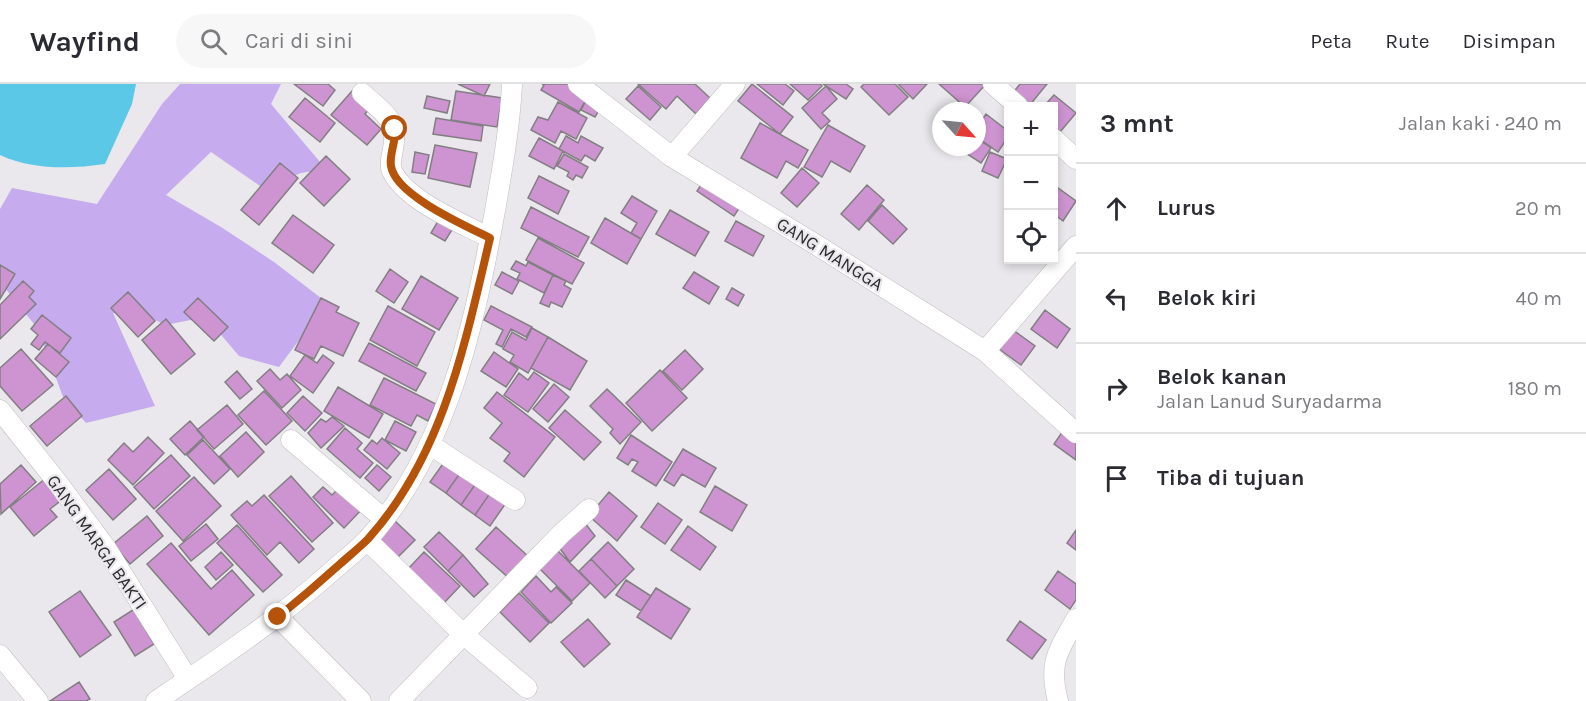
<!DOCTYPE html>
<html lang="id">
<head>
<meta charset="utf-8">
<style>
  body { margin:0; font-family:Karla,sans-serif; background:#f7f7f7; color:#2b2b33 }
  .controls { position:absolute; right:18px; top:18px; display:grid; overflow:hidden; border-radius:0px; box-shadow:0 3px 9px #0003 }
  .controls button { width:54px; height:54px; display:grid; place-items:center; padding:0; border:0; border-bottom:2px solid #e1e1e2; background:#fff; color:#2b2b33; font:30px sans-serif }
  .compass { position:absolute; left:932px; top:18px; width:54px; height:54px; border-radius:50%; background:#fff; box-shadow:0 3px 9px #0003; rotate:117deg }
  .stop { position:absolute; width:18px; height:18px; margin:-14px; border:4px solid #b45309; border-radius:50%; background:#fff }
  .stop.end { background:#b45309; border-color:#fff; box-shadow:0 2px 6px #0008 }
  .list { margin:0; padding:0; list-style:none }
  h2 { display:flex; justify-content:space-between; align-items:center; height:78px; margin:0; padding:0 24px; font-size:26px }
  h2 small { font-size:20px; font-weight:400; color:#7c7c81 }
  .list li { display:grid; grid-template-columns:39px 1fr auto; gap:18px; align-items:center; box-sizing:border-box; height:90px; padding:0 24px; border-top:2px solid #e1e1e2 }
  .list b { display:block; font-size:22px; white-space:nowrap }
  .list p { margin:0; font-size:20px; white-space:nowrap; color:#7c7c81 }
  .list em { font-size:20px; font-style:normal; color:#7c7c81 }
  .icon { flex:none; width:33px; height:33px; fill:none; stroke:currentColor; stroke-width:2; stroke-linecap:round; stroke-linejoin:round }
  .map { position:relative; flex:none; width:1076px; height:617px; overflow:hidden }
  header { display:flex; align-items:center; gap:36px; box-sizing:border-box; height:84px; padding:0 30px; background:#fff; border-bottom:2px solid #e1e1e2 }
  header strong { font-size:28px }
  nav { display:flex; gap:33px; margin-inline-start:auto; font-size:21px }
  .search { width:420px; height:54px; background:#f7f7f7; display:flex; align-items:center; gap:15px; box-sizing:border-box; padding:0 21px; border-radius:33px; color:#7c7c81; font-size:22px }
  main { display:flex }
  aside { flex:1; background:#fff }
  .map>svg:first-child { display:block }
  .green { fill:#c6abee }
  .water { fill:#5cc8e7 }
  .building { fill:#ce94d1; stroke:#827f82; stroke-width:1.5 }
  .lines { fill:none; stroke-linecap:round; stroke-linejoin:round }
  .minor-casing { stroke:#bdbcbf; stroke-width:21 }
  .minor { stroke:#fff; stroke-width:20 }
  .route { stroke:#b45309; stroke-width:8 }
  .labels { text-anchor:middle; stroke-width:4.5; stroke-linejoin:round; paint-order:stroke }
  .street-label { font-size:18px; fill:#2d2c2e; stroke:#eae8ec }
</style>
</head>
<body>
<header>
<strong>Wayfind</strong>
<div class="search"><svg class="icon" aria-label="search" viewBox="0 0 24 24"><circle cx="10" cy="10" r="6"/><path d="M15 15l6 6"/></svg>Cari di sini</div>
<nav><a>Peta</a><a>Rute</a><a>Disimpan</a></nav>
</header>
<main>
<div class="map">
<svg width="1076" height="617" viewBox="0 0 1076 617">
  <rect width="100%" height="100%" fill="#eae8ec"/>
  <!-- green -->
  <path class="green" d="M180,0H281L271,20L326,85L301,89L263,104L211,68L166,111L221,143L274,178L321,214L326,220L279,283L239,272L206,233L165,241L150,233L113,229L155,322L86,339L63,313L38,245L0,198V125L12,104L97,120L162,20Z"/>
  <!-- water -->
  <path class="water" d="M0,0H136L132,20L105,80C71,85 32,86 0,71Z"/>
  <!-- building -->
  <path class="building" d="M294,0H328L335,6L323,22Z
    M458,0H490L484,12Z
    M542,0H571L589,10L579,28L541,6L544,1Z
    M638,0H695L710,14L696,30L677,12L666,25Z
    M752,0L793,33L780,50L738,17Z
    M757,0H785L794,7L783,21Z
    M790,0H820L822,2L808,16Z
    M823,0H846L853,5L846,15Z
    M864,0H895L908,13L889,31L861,3Z
    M898,0H927L913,15Z
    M939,0H986L965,23Z
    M1020,0H1047L1029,22L1012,10Z
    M638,2L661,23L650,36L626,15Z
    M826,2L837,15L822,29L830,37L821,45L802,24Z
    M352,7L371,23L365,30L381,45L367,61L331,31Z
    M456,7L502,14L497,43L451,36Z
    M1054,11L1076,29L1060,48L1054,43V22H1044Z
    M427,12L450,17L447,29L424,24Z
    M588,13L602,21L595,33L581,26Z
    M305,14L335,39L320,58L289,33Z
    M558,18L587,34L576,55L561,47L555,59L531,46L538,33L548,36Z
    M986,30L1008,47V53L998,68L977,53V43Z
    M436,34L483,42L481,57L433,50Z
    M760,39L808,66L798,84L786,77L777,94L741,74Z
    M828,41L865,62L850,88L831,77L822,93L804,83Z
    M566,52L578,59L581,52L603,64L595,77L585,71L581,77L559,65Z
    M539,54L563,67L554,85L529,72Z
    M977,54L991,64L981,79L961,66L963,63H977Z
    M435,61L477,69L470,103L428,94Z
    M415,68L429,71L425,90L412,88Z
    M990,68L1007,75L998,94L982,87Z
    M564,70L588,83L582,94L576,91L573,96L567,92L569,88L557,82Z
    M326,72L350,95L324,122L300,99Z
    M280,79L298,94L259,141L241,126Z
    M802,84L819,99L797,123L781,109Z
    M711,86L748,111L734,132L697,107Z
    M539,92L569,107L558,130L528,114Z
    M867,101L884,116L859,146L841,130Z
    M1054,101L1076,117L1063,137L1054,130Z
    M632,112L657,127L641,155L631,149L637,139L621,129Z
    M882,121L907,145L893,160L868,137Z
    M531,123L589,153L578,173L521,144Z
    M670,126L709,148L695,172L656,150Z
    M293,131L334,161L313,189L272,159Z
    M441,132L455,141L445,157L431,149Z
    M605,134L641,155L627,180L591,159Z
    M736,137L764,152L753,172L725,157Z
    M538,154L584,179L572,200L526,176Z
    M516,177L526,182L528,178L553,191L544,209L517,195L520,189L511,185Z
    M0,181L15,190L0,215Z
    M390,185L408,198L394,219L376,207Z
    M502,188L519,197L512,210L495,201Z
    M694,188L719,203L709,220L683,204Z
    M553,191L566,197L564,201L571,205L562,223L551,218L549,223L540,219Z
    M421,192L458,214L439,246L402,225Z
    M23,197L34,207L29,213L36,220L0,255V221Z
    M732,204L744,211L738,222L726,215Z
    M128,208L155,237L138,253L111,224Z
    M198,214L228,243L214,257L184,228Z
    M321,214L339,223L336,228L359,239L343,272L321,262L314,275L295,266Z
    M388,222L435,248L417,282L370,256Z
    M491,222L532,243L526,253L511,245L502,263L496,260L503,246L484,236Z
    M1045,226L1070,245L1057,264L1031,245Z
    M42,231L71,254L60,269L45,258L39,266L31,260L38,251L31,245Z
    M166,235L195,270L171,290L142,256Z
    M1009,243L1035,262L1021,281L995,262Z
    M532,244L548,253L528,289L510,278L514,271L503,265L512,248L526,256Z
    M548,253L587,277L570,306L531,284Z
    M369,259L426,289L416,307L359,277Z
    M48,260L69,278L56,293L35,275Z
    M21,265L53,301L22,327L0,302V284Z
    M685,266L703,285L682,306L663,287Z
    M494,268L518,285L506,303L481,287Z
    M305,271L317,279L323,271L334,279L313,309L290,292Z
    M270,285L280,296L287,290L301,306L282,324L257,297Z
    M660,286L687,314L652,347L626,319Z
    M237,287L252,305L240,315L225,298Z
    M534,288L549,299L528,328L504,311L519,289L528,296Z
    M384,294L436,320L428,337L417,331L411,342L370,321Z
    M554,300L569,313L548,338L533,325Z
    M338,303L383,330L369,354L324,327Z
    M607,305L641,338L620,360L610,349L613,345L590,322Z
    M264,307L292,337L266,361L238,331Z
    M497,308L555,353L524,393L504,377L510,369L490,354L502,339L484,324Z
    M66,312L82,332L47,362L30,342Z
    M303,312L322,329L305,347L287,329Z
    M227,321L243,340L214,365L197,346Z
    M565,326L601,358L584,376L549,344Z
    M332,333L344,342L321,364L308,349L321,335L326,338Z
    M190,337L204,353L185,371L170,355Z
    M395,337L416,348L406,367L385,356Z
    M1067,341L1076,348V376L1054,360Z
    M345,344L362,359L357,365L373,379L360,394L327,365Z
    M246,348L264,368L238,393L220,372Z
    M631,351L672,378L656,402L632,387L638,378L632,375L628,381L617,374Z
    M148,353L164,369L133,401L108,376L124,359L133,368Z
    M382,354L400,369L387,385L364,366L372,356L377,360Z
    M203,356L230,385L214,400L187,371Z
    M683,365L716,384L705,403L682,390L674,402L664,396Z
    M171,371L190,392L154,425L134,403Z
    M447,374L463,385L446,409L430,398Z
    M21,381L36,398L1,430L0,400Z
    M377,381L391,393L379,407L365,394Z
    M109,385L136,415L113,436L86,406Z
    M463,385L479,395L461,421L446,409Z
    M291,392L333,439L312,458L269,412Z
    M194,393L221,422L183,457L156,427Z
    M46,394L63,415L50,425L57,433L34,452L10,423Z
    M479,395L493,405L475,431L461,421Z
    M342,401L364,423L344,444L313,413L323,403L332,411Z
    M715,402L747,421L732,447L700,428Z
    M493,405L508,416L490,442L475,431Z
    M609,408L637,432L617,457L589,432Z
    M264,411L314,465L299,479L280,458L267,471L231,431L247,417L252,422Z
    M658,419L682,436L665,460L641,443Z
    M147,432L163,452L130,480L113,460Z
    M581,434L595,452L570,478L555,458Z
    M395,437L415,456L396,475L376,456Z
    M206,440L218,455L191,477L179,462Z
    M237,441L282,491L263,508L217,459Z
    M688,442L716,463L700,486L671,466Z
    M496,443L529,473L510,495L476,465Z
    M1076,446V466L1067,459Z
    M439,448L463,471L448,487L424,463Z
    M608,458L634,485L617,502L591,475Z
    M171,459L211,505L232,486L254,511L209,551L147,480Z
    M555,464L590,499L572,517L537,482Z
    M221,468L233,481L216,496L205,483Z
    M424,468L460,502L444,519L408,485Z
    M463,471L488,500L474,513L448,487Z
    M591,475L617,502L605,514L579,487Z
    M1058,487L1076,500V516L1070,525L1045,506Z
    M536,492L551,508L556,503L572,519L551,539L521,508Z
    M626,496L651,512L641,527L616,511Z
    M656,504L690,525L671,555L637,533Z
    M80,507L111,551L80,573L49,528Z
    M519,509L549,539L530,558L500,528Z
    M139,522L149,540L144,543L154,560L135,572L114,538Z
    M588,535L610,560L584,583L561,558Z
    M1020,537L1046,556L1032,575L1007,556Z
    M79,598L90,615L86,617H50Z"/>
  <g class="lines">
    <defs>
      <path id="minor" d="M578,0L672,73L815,160L985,267L1076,349
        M993,0L1018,22
        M362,9C382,28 399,34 393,65C392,72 389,80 392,87C406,117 462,139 490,154
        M1054,55L1076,75
        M672,73L735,0
        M985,267L1076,162
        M0,326L58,399L106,464L188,595
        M291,356L384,435
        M429,360L515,416
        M367,456L463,550L527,604
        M278,533L361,617
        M0,571L38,617
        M156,617C217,576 276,537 331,488C343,477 357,467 368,455C448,366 476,236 496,121C503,81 510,41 512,0
        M399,617L562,449L589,425
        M1058,617C1048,579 1058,567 1076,535"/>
    </defs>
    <!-- minor casing -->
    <use href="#minor" class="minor-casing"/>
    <!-- minor -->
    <use href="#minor" class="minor"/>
  </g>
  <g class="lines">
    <!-- route -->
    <path class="route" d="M278,533C299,516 320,498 340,480C349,472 359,464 368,455C443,372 465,260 490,154C466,142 395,111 391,82C389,70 396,58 395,45"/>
  </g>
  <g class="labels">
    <!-- street labels -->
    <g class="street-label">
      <text transform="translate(830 170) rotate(32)" y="6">GANG MANGGA</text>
      <text transform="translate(97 458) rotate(55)" y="6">GANG MARGA BAKTI</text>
    </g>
  </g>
</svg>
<div class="controls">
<button>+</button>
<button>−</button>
<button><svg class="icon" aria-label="locate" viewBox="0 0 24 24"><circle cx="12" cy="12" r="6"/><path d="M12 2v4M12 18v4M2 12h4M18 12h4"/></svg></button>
</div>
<svg class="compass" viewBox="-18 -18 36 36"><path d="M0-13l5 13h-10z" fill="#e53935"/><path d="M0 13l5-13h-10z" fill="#7c7c81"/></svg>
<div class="stop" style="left:395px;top:45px"></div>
<div class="stop end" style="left:278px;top:533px"></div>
</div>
<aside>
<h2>3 mnt<small>Jalan kaki · 240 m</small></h2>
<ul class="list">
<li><svg class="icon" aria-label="ahead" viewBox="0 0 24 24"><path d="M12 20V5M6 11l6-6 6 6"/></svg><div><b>Lurus</b></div><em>20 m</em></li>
<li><svg class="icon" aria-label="left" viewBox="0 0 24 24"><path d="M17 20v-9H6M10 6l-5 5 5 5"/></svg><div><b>Belok kiri</b></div><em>40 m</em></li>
<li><svg class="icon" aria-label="right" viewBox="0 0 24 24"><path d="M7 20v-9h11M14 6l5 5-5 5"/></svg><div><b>Belok kanan</b><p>Jalan Lanud Suryadarma</p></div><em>180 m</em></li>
<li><svg class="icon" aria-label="arrive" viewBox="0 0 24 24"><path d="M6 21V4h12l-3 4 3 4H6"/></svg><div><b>Tiba di tujuan</b></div></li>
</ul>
</aside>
</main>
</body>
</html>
